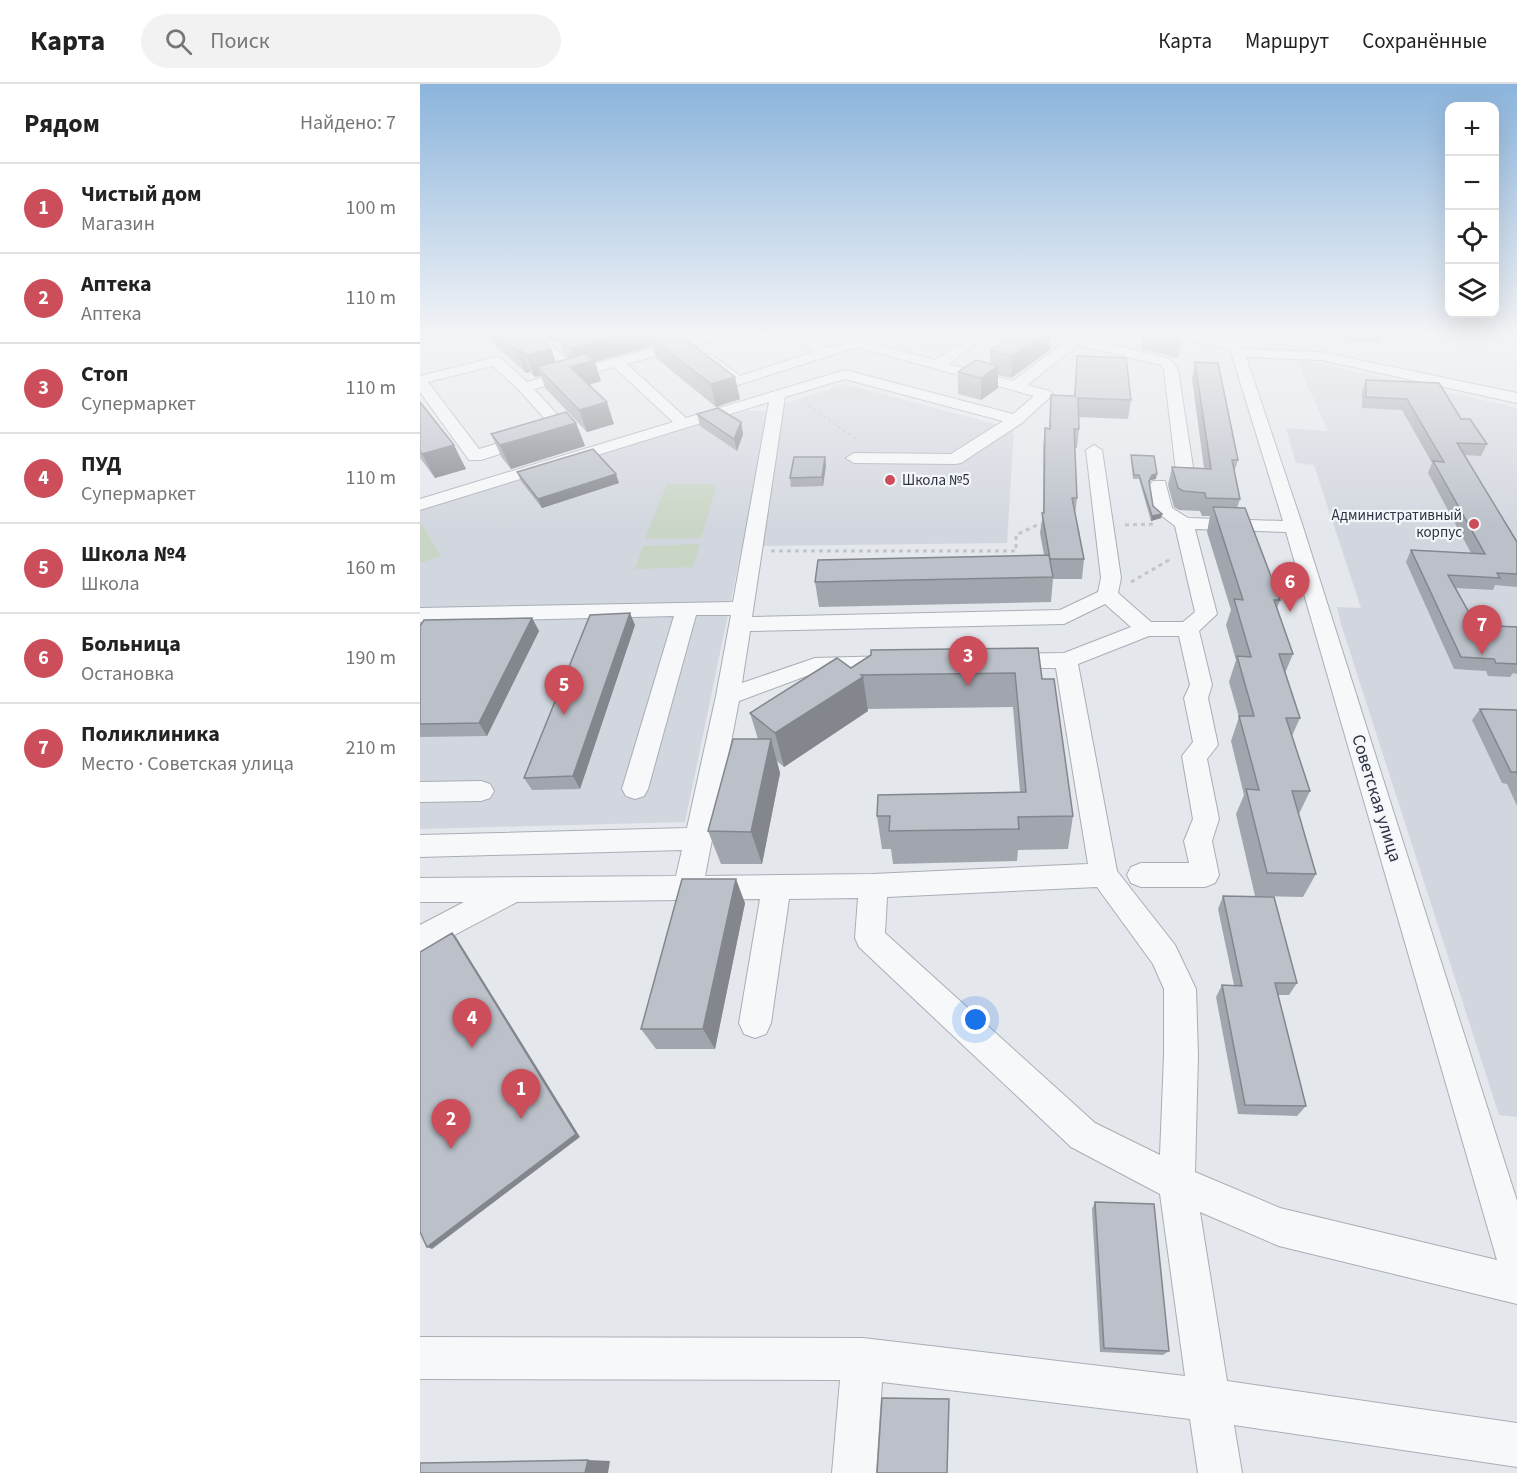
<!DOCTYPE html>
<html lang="ru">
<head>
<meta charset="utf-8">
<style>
  body { margin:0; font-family:"Source Sans 3",sans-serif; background:#f2f2f2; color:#222 }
  .controls { position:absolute; right:18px; top:18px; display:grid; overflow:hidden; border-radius:12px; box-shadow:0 6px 24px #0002 }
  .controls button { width:54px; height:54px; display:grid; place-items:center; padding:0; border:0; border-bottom:2px solid #e0e0e0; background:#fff; color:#222; font:30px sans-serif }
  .you { position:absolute; left:556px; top:936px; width:21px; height:21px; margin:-15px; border:4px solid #fff; border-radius:50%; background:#1a73e8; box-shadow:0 0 0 9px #1a73e833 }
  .badge { display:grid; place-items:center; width:39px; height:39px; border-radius:50%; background:#cc4e5b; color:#fff; font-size:20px; font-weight:700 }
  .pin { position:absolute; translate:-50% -50px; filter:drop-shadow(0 2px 3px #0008) }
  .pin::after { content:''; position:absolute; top:32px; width:21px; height:18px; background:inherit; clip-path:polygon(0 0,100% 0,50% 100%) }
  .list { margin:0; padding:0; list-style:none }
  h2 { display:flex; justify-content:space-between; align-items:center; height:78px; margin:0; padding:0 24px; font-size:26px }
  h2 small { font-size:20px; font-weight:400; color:#767676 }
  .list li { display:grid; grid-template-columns:39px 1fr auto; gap:18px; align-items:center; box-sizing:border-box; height:90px; padding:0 24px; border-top:2px solid #e0e0e0 }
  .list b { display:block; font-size:22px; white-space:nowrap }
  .list p { margin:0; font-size:20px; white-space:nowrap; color:#767676 }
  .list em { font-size:20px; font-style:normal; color:#767676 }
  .icon { flex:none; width:33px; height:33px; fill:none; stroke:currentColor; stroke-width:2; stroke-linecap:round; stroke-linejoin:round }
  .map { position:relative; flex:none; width:1097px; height:1389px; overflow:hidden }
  header { display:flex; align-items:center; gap:36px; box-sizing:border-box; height:84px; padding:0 30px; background:#fff; border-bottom:2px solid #e0e0e0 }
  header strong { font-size:28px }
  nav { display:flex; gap:33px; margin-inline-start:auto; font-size:21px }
  .search { width:420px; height:54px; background:#f2f2f2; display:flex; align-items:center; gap:15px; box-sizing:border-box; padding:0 21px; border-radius:33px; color:#767676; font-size:22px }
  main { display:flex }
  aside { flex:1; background:#fff }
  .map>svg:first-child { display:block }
  .built { fill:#d2d6de }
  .green { fill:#c9d5c5 }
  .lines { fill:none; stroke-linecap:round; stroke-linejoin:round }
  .minor-casing { stroke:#a9aeb6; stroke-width:2 }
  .path-far1 { stroke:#c2c5cb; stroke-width:2; stroke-dasharray:3 3; stroke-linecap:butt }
  .path { stroke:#c2c5cb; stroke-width:3; stroke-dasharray:4 4; stroke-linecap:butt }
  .minor { fill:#f7f8fa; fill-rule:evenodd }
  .wall { fill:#a1a5ad }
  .shaded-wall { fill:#83868d }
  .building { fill:#bbc0c9; stroke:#83868d; stroke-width:1.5 }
  .poi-dot { fill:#cc4e5b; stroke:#f4f6f9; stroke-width:2 }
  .labels { text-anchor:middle; stroke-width:4.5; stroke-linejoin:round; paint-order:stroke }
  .far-poi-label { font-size:15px; fill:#2c3444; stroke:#f4f6f9; text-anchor:start }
  .street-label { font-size:18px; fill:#2c3444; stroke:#f4f6f9 }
</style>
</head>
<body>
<header>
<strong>Карта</strong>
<div class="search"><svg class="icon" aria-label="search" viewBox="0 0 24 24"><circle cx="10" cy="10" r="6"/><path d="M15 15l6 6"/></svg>Поиск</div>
<nav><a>Карта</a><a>Маршрут</a><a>Сохранённые</a></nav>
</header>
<main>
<aside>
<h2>Рядом<small>Найдено: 7</small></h2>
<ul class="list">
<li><span class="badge">1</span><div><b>Чистый дом</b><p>Магазин</p></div><em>100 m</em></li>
<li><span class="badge">2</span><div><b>Аптека</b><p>Аптека</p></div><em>110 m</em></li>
<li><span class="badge">3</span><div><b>Стоп</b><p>Супермаркет</p></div><em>110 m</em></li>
<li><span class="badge">4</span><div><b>ПУД</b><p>Супермаркет</p></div><em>110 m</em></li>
<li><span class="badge">5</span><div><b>Школа №4</b><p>Школа</p></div><em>160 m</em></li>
<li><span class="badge">6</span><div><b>Больница</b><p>Остановка</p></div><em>190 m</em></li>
<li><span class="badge">7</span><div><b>Поликлиника</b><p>Место · Советская улица</p></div><em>210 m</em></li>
</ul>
</aside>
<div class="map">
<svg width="1097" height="1389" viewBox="0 0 1097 1389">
  <rect width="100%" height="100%" fill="#e4e7ec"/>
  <!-- built -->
  <path class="built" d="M875,274L1097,324V1033L1079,1031L921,540L917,523L941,524L894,381L876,379L866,344L908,347Z
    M425,300L594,345L587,459L342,462L364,320Z
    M319,327H350L265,738L0,745V427Z"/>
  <!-- green -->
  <path class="green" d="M479,251H506L528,257L515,265L475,254Z
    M247,400H297L281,454L225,455Z
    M0,438L21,472L0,479Z
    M280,460L273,483L215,485L223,462Z"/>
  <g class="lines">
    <defs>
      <path id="minor" d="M108,251H122L156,285L281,251H304L303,254L207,280L266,334L425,286L593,330L614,312L437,263L318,301L313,300L280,274L287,270L292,271L320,292L394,268L373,251H389L407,264L437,255L515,276L552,251H568L528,280L593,297L651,253L656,252L751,275L758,286L775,396L772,400H760L757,396L744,286L741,281L658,261L607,301L630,307L633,310L630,313L602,339L541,379L535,380L434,379L426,374L434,369L531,370L583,337L425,295L365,313L332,533L640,526L678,508L681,494L666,366L674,361L682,366L701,494L698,509L731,538H763L775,528L755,442L734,426L730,401L733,397H745L752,424L768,434L863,437L810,265L760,255L754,251H782L807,256L805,251H819L823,265L901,268L1097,309V319L901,276L826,273L883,443L1097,1117V1220L859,1162L780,1128L807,1297L1097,1339V1383L814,1341L822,1389H778L770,1335L462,1298L456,1389H412L420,1296L0,1295V1253L443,1254L765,1292L740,1110L651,1063L439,863L435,854L438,814L369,815L351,939L346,950L335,954L324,950L319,939L340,815L97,818L0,869V841L44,818H0V794L256,792L262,766L0,773V751L267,744L296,612L311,531H276L228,705L224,712L215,715L206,712L202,705L254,532L0,538V524L313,518L349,318L0,426V415L253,338L194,283L114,305L148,342L150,345L148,348L61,376H49L0,308V292L76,273L81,274L107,298L143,288ZM73,282L99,306L132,343L59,365L8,298ZM775,445L866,448L1077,1176L860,1124L775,1088L778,971L776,905L755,861L697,787L658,580L729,552H759L770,601L764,614L773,658L762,672L773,735L764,757L769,779H721L711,783L707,791L711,799L721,803H785L795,799L799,791L792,757L799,735L787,675L798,661L788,614L792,601L779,547L797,530ZM685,520L711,543L644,569L587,570L579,572L576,577L579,582L587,584H636L668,780L453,790L285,792L319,617L397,588L472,586L480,584L483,579L480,574L472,572L395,574L322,599L330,547L644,540ZM677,803L733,880L744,905V971L740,1071L675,1039L465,849L467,813Z
        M61,697L70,700L74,707L70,714L61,717L0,718V698Z"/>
    </defs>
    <!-- minor casing -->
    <use href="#minor" class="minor-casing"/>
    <!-- path-far1 -->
    <path class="path-far1" d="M384,318L439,357"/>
    <!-- path -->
    <path class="path" d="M705,441L733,440
      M351,467H596V451L617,441H625
      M711,498L751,475"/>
    <!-- minor -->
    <use href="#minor" class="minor"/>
  </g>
  <!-- wall -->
  <path class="wall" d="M70,251H118L131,265L136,278L149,275L143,269L139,257L133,258L126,251H271L263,254L320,315L296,323L236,274L232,262L175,278L181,297L169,301L194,340L167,348L125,304L121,292L115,293L110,288L106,289L73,259Z
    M592,251H631L630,266L591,294L578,291V304L561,316L538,310V288L570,280V266Z
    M723,251H762L758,274L721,265Z
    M917,251H963L960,258L920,257Z
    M657,272L711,316L708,335L658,333L659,345L657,364H655L657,414L655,431L664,475L662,495H633L631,518L399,523L395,498L624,471L620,449L623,429V363L625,344L629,345L631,311L654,312Z
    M775,278L818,376L814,389L820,415L817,424L860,516L857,524L873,570L865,589L880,634L872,652L890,707L879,730L896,790L883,813L835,812L816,730L824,711L811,657L819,633L809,598L816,576L806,541L811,526L787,448L790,432H782L780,427L759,426L754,423L748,401L752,383L784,384L772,295Z
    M946,296L1041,335L1067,360L1061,372L1044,371L1097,458V503L1075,501L1073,506L1036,504L1056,541L1097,543V590L1093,589L1090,593L1068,592L1066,587L1034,585L986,478L991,466L1051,469L1008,389L1012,379L982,326L942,324V307Z
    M0,318L46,385L15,394L0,374Z
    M277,330L321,338L323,350L317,367L280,342Z
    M156,339L165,362L91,385L82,374L71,350Z
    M711,371L736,395L731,396L729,399L733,422L742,430L741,434L731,437L719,395H713L711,376Z
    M406,381L403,402L371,403L370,394Z
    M97,388L199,399L122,424L101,397Z
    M112,534L119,547L67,652L0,653V542Z
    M215,541L160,705L112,706L104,694Z
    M618,564L622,595L653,732L648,765L598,766L597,777L473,780L471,765H462L457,732L600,708L593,623L447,625L448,627L364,683L357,677L360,689L342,780H301L288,747L338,655L330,629L431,584Z
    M1060,625L1097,626V722L1087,700L1082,699L1052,636Z
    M803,812L877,899L869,911H858L886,1022L877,1032L818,1030L796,913L802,901H814L798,825Z
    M325,819L295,965H236L221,945Z
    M675,1118L749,1267L743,1271L680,1268L672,1125Z"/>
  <!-- shaded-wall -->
  <path class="shaded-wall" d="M130,251H137L139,257L133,258Z
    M200,251H271L239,260L230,253L232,262L175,278L181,297L158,304L150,283L156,281L150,264Z
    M622,251H631L630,266L591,294L592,272Z
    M131,265L139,287L117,283L121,292L115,293L106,271Z
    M101,266L110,288L106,289L97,267Z
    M578,282V304L561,316V294Z
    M315,293L320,315L296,323L291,300Z
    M187,318L194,340L167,348L159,326Z
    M321,338L323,350L317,367L314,355Z
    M156,339L165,362L91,385L80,361Z
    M34,361L46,385L15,394L2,370Z
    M405,373L406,381L403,402L402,393Z
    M196,390L199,399L122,424L118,415Z
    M737,390L736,395L731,396L728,401L729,397L732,391Z
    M742,430L741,434L731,437L732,432Z
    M210,529L215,541L160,705L153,692Z
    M112,534L119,547L67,652L59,639Z
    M443,593L448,627L364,683L355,649Z
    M351,655L360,689L342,780L331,748Z
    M316,795L325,819L295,965L283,945Z
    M32,849L36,853L160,1053L12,1165L7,1163Z
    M168,1376L190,1377L188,1389H165Z"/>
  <!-- building -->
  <path class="building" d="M80,251H118L131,265L106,271L101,266L97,267Z
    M137,251H200L150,264Z
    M235,251H260L315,293L291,300L230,253Z
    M592,251H622L592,272L570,266Z
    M166,270L174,276L150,283L187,318L159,326L117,283Z
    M657,272L706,274L711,316L658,314L659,345H654L657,414H652L664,475H630L622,429H624L625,344L630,345L631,311L655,312Z
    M556,276L578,282L561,294L538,288Z
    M775,278L798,279L818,376H812L820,415L786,414L785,409L763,407L758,404L752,383L791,385Z
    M946,296L1019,299L1041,335H1050L1067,360L1037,359L1097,458V490L1077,489L1080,494L1028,491L1056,541L1097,543V580L1076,579L1074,575L1041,573L991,466L1065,470L1013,377L1024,378L987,315L946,313Z
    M0,318L34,361L2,370L0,367Z
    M298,324L321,338L314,355L277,330Z
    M146,328L156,339L80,361L71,350Z
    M173,365L196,390L118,415L97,388Z
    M711,371L734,372L737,390L732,391L729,397L733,422L742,430L732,432L719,391H714Z
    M374,373H405L402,393L370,394Z
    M793,423L825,424L860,516H854L873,570H859L880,634H866L890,707H872L896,790L847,789L826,705L839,706L819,632H834L817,572L831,573L814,515L823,516Z
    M629,471L633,493L395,498L398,476Z
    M210,529L153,692L104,694L170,531Z
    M112,534L59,639L0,640V542L4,536Z
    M618,564L622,595H634L653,732L598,733L599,745L469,747L470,732H457L458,711L606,708L595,589L441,591L443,593L355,649L330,629L417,574L431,584L451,571V566Z
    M1060,625L1097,626V690L1096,688H1091Z
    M313,655H351L331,748L288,747Z
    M262,795H316L283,945H221Z
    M803,812L854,813L877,899H855L886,1022L825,1021L802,901L822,902Z
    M32,849L156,1050L7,1163L0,1148V868Z
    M675,1118L734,1120L749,1267L684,1264Z
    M462,1314L529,1315L527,1389H457Z
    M168,1376L165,1389H0V1379Z"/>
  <!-- sky -->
  <linearGradient id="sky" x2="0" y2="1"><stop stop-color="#8bb4dc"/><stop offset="0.56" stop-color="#f3f4f6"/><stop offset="1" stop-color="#f3f4f6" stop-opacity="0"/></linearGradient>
  <rect width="1097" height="446" fill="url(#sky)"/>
  <!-- markers -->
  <g class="poi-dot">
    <circle cx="470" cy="396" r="6"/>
    <circle cx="1054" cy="440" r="6"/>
  </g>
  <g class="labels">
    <!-- far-poi labels -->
    <g class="far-poi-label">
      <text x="482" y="401">Школа №5</text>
      <text x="1042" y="436" text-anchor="end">Административный<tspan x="1042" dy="17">корпус</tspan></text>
    </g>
    <!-- street labels -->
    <g class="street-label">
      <text transform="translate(957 714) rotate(73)" y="6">Советская улица</text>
    </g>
  </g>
</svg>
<div class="controls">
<button>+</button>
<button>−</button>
<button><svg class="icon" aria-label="locate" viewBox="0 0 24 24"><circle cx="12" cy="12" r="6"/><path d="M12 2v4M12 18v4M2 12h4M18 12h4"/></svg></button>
<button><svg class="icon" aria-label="layers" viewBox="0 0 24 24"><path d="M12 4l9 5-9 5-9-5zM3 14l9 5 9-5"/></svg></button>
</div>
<div class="you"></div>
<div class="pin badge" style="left:101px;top:1035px">1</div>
<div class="pin badge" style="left:31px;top:1065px">2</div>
<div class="pin badge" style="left:548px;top:602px">3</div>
<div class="pin badge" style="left:52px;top:964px">4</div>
<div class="pin badge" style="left:144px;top:631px">5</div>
<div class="pin badge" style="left:870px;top:528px">6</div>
<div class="pin badge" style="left:1062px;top:571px">7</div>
</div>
</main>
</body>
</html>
